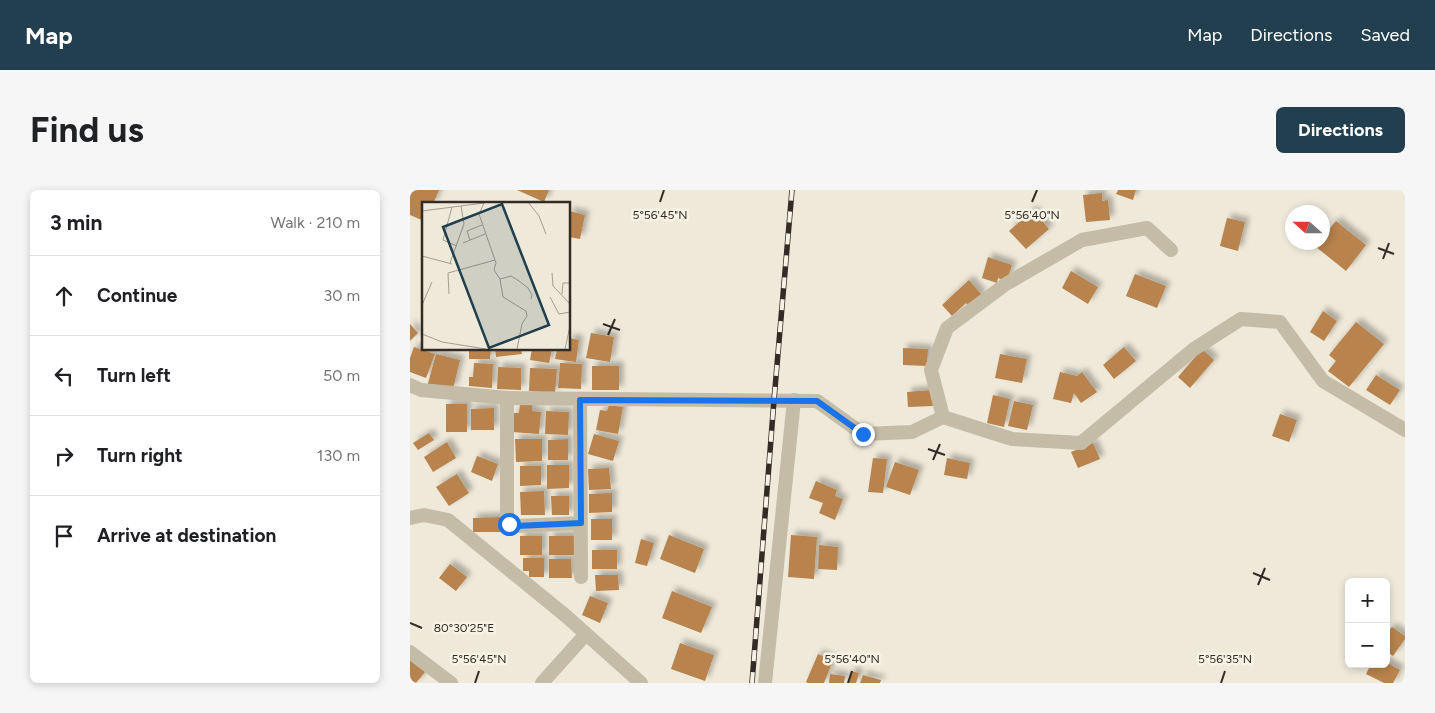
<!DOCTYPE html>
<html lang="en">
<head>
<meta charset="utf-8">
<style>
  body { margin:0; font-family:Figtree,sans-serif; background:#f6f6f6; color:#202124 }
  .controls { position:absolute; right:15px; bottom:15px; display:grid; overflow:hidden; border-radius:8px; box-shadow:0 2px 8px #0003 }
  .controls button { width:45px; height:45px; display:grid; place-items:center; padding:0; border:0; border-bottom:1px solid #e0e0e0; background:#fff; color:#202124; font:25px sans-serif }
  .compass { position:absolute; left:875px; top:15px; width:45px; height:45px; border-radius:50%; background:#fff; box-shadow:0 2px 8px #0003; rotate:291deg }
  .stop { position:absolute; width:15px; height:15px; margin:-11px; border:4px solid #1a73e8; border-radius:50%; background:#fff }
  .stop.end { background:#1a73e8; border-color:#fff; box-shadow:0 1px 5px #0008 }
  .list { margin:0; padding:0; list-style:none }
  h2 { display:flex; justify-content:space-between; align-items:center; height:65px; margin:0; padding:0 20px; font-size:21px }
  h2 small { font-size:16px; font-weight:400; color:#757577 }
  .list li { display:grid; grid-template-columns:32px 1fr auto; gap:15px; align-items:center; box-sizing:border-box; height:80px; padding:0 20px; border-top:1px solid #e0e0e0 }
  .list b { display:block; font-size:19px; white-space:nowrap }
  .list em { font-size:16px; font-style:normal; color:#757577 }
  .icon { flex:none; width:28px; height:28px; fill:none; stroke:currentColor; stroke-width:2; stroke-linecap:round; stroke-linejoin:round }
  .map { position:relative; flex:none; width:995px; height:493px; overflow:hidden; border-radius:8px }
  header { display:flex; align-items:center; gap:30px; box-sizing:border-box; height:70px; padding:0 25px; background:#213f4e; color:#fff }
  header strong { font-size:24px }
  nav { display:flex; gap:28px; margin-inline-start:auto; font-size:18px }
  .intro { display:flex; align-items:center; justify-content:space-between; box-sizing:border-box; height:120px; padding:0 30px }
  h1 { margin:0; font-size:35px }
  .button { padding:12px 22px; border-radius:8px; background:#213f4e; color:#fff; font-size:18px; font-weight:700 }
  main { display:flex; gap:30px; padding:0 30px }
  aside { flex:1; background:#fff; border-radius:8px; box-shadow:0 2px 8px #0003 }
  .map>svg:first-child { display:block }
  .building { fill:#b8834d; filter:url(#shadow) }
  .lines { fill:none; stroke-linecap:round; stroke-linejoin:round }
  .street { stroke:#c4bca7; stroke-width:14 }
  .rail-casing { stroke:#312d26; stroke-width:5.5 }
  .rail { stroke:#f6f3e5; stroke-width:4; stroke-dasharray:11; stroke-linecap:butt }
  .route { stroke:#1a73e8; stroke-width:6 }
  .ticks { fill:none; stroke:#312d26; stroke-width:2 }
  .inset-road { fill:none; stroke:#a29e91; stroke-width:1 }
  .view { fill:#213f4e; fill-opacity:0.15; stroke:#213f4e; stroke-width:2.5 }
  .inset-edge { fill:none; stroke:#312d26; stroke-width:2.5 }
  .ticks-label { font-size:12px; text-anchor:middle; fill:#312d26; stroke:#f6f3e5; stroke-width:5; stroke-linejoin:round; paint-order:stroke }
</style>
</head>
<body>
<header>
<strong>Map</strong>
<nav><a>Map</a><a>Directions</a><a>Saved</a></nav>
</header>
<div class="intro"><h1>Find us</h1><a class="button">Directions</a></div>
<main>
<aside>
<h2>3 min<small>Walk · 210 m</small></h2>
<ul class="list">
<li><svg class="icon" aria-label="ahead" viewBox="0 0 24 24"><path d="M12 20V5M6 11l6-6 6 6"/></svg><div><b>Continue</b></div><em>30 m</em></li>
<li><svg class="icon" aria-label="left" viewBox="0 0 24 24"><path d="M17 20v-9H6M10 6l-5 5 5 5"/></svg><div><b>Turn left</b></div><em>50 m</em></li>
<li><svg class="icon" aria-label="right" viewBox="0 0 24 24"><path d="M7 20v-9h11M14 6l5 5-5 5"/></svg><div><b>Turn right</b></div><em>130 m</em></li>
<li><svg class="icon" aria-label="arrive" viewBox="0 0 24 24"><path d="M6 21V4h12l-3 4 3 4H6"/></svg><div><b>Arrive at destination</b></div></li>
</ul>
</aside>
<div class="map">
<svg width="995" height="493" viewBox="0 0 995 493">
  <defs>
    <filter id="shadow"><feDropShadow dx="4.5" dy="-4.5" stdDeviation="2.5" flood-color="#0004"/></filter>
  </defs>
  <rect width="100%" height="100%" fill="#eee9d9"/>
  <!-- building -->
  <path class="building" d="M0,0H29L23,14H14V31L0,25Z
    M107,0H139L134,12Z
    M708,0H726L723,10L706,4Z
    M692,3V11L698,10L700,30L676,32L673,5Z
    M623,20L639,39L616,59L599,41Z
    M159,21L175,25L170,49L159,47Z
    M817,28L835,32L828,61L810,56Z
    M926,31L956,55L936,81L906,57L909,52H912V48Z
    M578,67L602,75L597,91L588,88L587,93L572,88Z
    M661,81L688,97L678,114L652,98Z
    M725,84L756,96L747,118L716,106Z
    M559,90L572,105L559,117L556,113L542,126L532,115Z
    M913,121L927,131L914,151L900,142Z
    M946,132L974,154L939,197L918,181L926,171L919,165Z
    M0,134L8,143L0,151Z
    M181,143L204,147L200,172L176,168Z
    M159,148L169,150L166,172L145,169L147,159H159Z
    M4,157L25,164L16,188L0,182V168Z
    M714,157L726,171L704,189L693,175Z
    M493,158L518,159L517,176L493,175Z
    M59,159H81L80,169H59Z
    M85,159H111L112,164L86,167Z
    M122,159H142L139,173L120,170Z
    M792,159L804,170L780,198L768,187Z
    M26,164L50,170L43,199L17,197Z
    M590,164L617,169L612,193L585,188Z
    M64,173L83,174L82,198L59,196V187H63Z
    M150,173L172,174L171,199L148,198Z
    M182,176H209V200H182Z
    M88,177L111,178V200L87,199Z
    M120,178L147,179L145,203L119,201Z
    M650,182L667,186L672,182L687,202L671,213L664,203L661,213L643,209Z
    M966,185L990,200L980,215L956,200Z
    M522,200L523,216L498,217L497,202Z
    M583,205L600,209L594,237L577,233Z
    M604,211L623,215L617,240L598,236Z
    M36,214H57V242H36Z
    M110,214L122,215V221L131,222L129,244L102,242L104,223H109Z
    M199,215L213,217L208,244L186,240L190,220L197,221Z
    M84,218V240H61V219Z
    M136,221L159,222L158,245L135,244Z
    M870,224L887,230L879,252L862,246Z
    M19,243L24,250L8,260L3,253Z
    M184,244L209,251L203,271L178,264Z
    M105,249H132V271L106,272Z
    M158,249V270H138V250Z
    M37,252L46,268L23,282L14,267Z
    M683,253L690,269L668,278L661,262Z
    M67,266L88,274L82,291L61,282Z
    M463,268L477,269L473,303L458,302Z
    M537,268L560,273L557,289L534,285Z
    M485,272L509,280L500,305L476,297Z
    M137,275H159V298L137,299Z
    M110,276H131V295L110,296Z
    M199,278L201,299L179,300L178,279Z
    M47,284L59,303L39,316L26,297Z
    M406,291L427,300L425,306L433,309L425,330L409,323L413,313L399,308Z
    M134,301L135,325H111L110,302Z
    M202,303V322L179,323V304Z
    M141,306H159V325H142Z
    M92,327V342H63V328Z
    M181,329H202V350H181Z
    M259,345L294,359L285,383L250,369Z
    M381,345L407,347L404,389L378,387Z
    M110,346H132V365H110Z
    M139,346H165V365H139Z
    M231,349L244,353L237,376L225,373Z
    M409,355L428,357L427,380L408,379Z
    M182,360H207V379H182Z
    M113,368H134V387H119V381H113Z
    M139,369H161L162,388H139Z
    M40,374L57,387L46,401L29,388Z
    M185,385H208L209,400L186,401Z
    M262,401L302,417L291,443L252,428Z
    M180,406L198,413L190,433L172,425Z
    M982,437L995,446V449L983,466L976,461V444Z
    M270,453L304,465L295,491L261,479Z
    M408,464L423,470L414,493H398L396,492Z
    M0,470L15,482L6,493H0Z
    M976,472L990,480L983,493H974L956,484L961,474H976Z
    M441,481L449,483L446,493H437Z
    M420,484L435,486L434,493H419Z
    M453,485L471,490L470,493H450Z"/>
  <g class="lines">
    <!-- street -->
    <path class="street" d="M0,195L11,200L97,208L407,211L453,244L502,242L533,227L602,249L671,253L784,159L831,129L870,132L913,191L995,240
      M97,208V326L99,334L106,336L171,333
      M170,210L171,387
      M533,227L521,180L537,138L596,94L672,50L737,38L761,60
      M0,328L14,325L38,330L156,426L231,493
      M0,462L41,493
      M132,493L176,444
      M355,493L384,210"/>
    <defs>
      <path id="rail" d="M342,493L364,210L382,0"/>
    </defs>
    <!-- rail casing -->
    <use href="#rail" class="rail-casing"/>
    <!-- rail -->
    <use href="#rail" class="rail"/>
  </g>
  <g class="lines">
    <!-- route -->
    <path class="route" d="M99,334L106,336L171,333L170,210L407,211L453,244"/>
  </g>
  <!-- ticks -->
  <path class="ticks" d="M250,12L254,0M622,12L627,0M968,58L984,64M973,69L979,53M193,134L210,140M198,145L205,129M518,259L535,265M523,270L530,254M843,383L860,390M848,395L855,378M0,433L12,438M65,493L69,481M438,493L442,481M811,493L815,481"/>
  <!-- overview -->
  <g transform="translate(12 12)">
    <rect width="148" height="148" fill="#eee9d9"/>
    <path class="inset-road" d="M106,0L117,14L124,32M30,5L21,38L35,44M0,9L62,1L57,12L74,61L72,68L78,77L81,95L104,109L105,114L100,122L95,147M48,38L45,29L60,23M41,41L63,32M0,54L30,62M28,61L42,22L39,4M130,71L131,84L148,102M78,77L89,74L97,79L106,86L110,93L109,97M27,92L26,71L73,58M140,92L141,81H148M128,95L137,112L148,110M0,103L10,80M0,132L20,140L64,147M143,147L148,124"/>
    <path class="view" d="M80,2L127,123L67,146L21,25Z"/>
    <rect width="148" height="148" class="inset-edge"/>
  </g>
  <g class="ticks-label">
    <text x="250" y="29">5°56'45"N</text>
    <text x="622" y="29">5°56'40"N</text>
    <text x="54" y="442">80°30'25"E</text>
    <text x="69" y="473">5°56'45"N</text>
    <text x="442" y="473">5°56'40"N</text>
    <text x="815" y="473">5°56'35"N</text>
  </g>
</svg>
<div class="controls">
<button>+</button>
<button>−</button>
</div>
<svg class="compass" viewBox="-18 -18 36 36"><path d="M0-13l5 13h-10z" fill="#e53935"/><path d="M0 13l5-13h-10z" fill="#757577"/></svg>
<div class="stop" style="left:99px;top:334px"></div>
<div class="stop end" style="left:453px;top:244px"></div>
</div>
</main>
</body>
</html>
